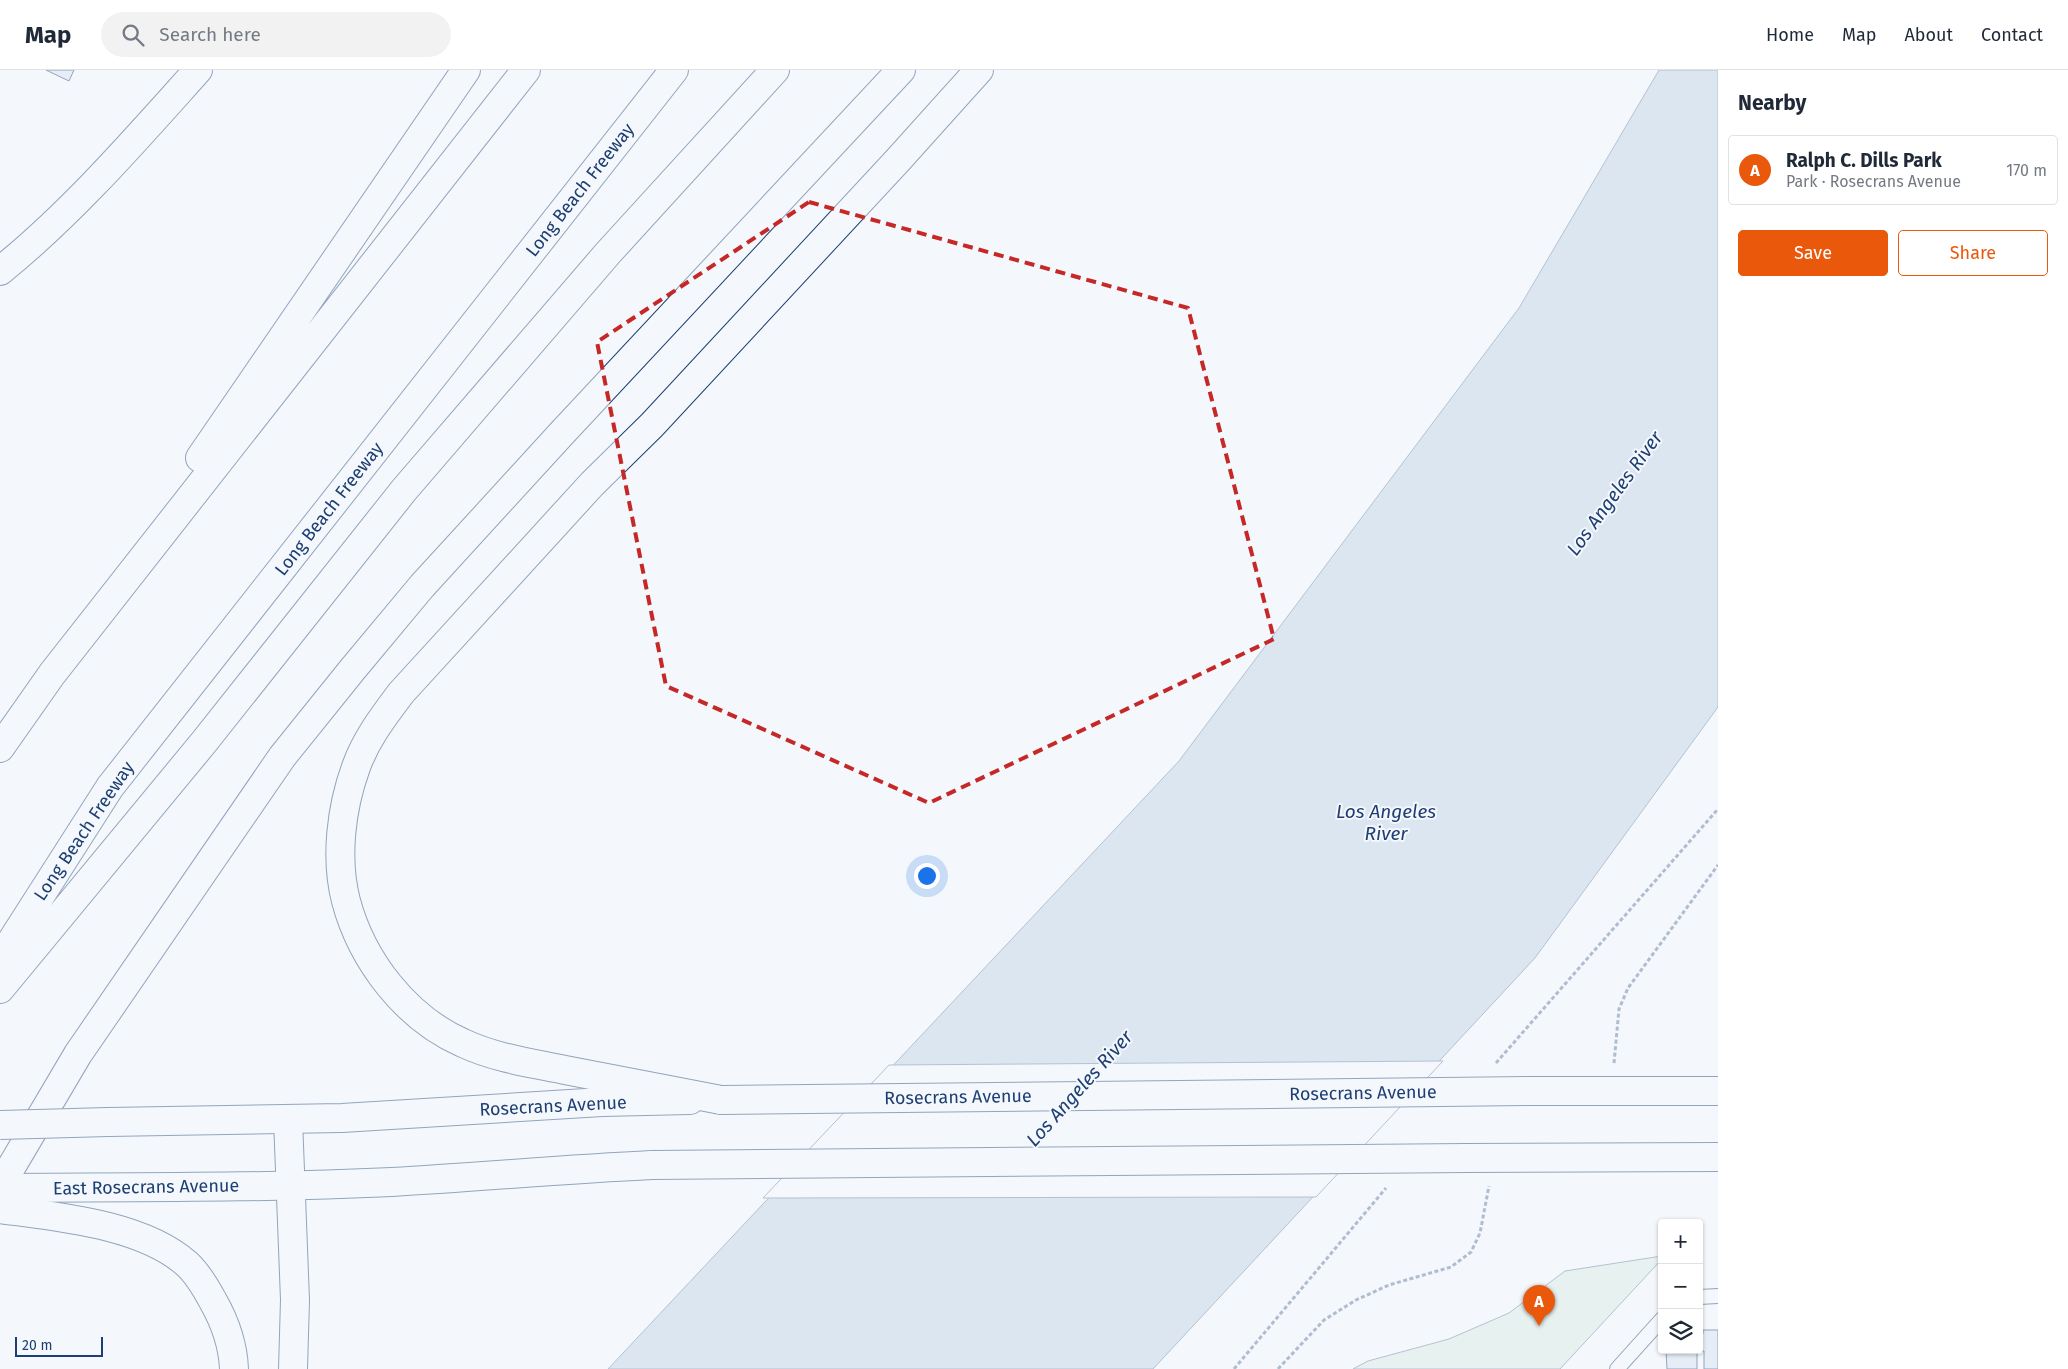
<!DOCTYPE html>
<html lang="en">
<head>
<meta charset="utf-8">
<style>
  body { margin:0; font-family:"Fira Sans",sans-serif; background:#f2f2f3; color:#1f2937 }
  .controls { position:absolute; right:15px; bottom:15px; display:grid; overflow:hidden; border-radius:5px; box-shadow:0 1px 4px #0004 }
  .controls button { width:45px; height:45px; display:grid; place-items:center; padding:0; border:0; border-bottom:1px solid #e0e1e3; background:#fff; color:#1f2937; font:25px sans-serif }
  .scale { position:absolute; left:15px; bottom:12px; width:88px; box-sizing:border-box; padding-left:5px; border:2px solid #1d3f73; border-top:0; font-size:14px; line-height:18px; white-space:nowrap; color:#1d3f73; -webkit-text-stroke:4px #f4f7fb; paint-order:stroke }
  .you { position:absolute; left:926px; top:805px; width:18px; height:18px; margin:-12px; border:4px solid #fff; border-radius:50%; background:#1a73e8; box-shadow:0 0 0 8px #1a73e833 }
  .badge { display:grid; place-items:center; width:32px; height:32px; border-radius:50%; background:#ea580c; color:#fff; font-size:16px; font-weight:700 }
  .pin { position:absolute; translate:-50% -41px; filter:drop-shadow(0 1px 2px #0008) }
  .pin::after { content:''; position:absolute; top:26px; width:18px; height:15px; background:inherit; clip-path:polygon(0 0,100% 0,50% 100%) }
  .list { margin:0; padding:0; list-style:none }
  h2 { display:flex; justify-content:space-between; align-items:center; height:65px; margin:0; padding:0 20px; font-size:21px }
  h2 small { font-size:16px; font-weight:400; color:#747a83 }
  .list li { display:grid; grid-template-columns:32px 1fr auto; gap:15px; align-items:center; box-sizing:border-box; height:70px; margin:0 10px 10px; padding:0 10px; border:1px solid #e0e1e3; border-radius:5px }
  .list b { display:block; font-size:19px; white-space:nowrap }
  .list p { margin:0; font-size:16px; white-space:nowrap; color:#747a83 }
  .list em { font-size:16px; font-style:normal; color:#747a83 }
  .actions { display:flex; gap:10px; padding:15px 20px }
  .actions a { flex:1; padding:11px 0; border:1px solid #ea580c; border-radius:5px; text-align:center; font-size:18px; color:#ea580c }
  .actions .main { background:#ea580c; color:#fff }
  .icon { flex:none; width:28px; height:28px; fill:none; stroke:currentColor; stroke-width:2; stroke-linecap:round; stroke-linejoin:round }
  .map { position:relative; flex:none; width:1718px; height:1299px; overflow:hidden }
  header { display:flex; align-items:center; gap:30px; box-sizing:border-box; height:70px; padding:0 25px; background:#fff; border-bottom:1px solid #e0e1e3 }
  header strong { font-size:24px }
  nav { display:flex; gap:28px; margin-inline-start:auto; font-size:18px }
  .search { width:350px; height:45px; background:#f2f2f3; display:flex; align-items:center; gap:12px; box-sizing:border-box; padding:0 18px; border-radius:28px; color:#747a83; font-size:19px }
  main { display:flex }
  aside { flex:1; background:#fff }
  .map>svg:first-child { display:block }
  .green { fill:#d7e8df; stroke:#687fa3 }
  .water { fill:#bed0e5; stroke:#687fa3 }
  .pier { fill:#f4f7fb; stroke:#687fa3 }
  .building { fill:#d5e0f0; stroke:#1d3f73 }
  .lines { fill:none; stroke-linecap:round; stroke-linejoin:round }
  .lane-casing { stroke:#1d3f73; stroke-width:16 }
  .primary-casing { stroke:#1d3f73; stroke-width:30 }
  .highway-casing { stroke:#1d3f73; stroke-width:30 }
  .path { stroke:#5e769c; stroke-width:3; stroke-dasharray:4 2.5; stroke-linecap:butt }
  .lane { stroke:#f4f7fb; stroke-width:14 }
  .primary { stroke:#f4f7fb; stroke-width:28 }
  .highway { stroke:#f4f7fb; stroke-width:28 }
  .primary-bridge-casing { stroke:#1d3f73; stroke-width:30; stroke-linecap:butt }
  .primary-bridge { stroke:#f4f7fb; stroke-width:28 }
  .marked { fill:none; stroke:#c62828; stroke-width:4; stroke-dasharray:10 6; stroke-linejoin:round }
  .labels { text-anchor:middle; stroke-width:4; stroke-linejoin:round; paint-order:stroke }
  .street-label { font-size:18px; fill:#1d3f73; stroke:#f4f7fb }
  .water-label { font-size:19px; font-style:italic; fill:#1d3f73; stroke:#f4f7fb }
</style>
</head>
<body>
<header>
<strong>Map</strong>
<div class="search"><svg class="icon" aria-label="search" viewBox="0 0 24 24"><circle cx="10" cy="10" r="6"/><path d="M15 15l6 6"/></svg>Search here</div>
<nav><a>Home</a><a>Map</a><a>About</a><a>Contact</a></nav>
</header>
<main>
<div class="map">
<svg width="1718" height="1299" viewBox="0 0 1718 1299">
  <rect width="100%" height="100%" fill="#f4f7fb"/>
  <!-- green -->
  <path class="green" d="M1662,1186V1189L1560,1299H1353L1368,1291L1449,1269L1509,1243L1565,1201Z"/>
  <!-- water -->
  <path class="water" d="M1659,0H1718V637L1535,888L1153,1299H608L1179,691L1519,238Z"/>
  <!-- pier -->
  <path class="pier" d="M1443,991L1316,1127L763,1128L889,995Z"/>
  <!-- building -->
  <path class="building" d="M46,0H74L69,11Z
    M1703,1260H1718V1299H1704V1281H1700V1264H1703Z
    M1666,1280H1697V1299H1667Z"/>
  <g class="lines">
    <defs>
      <path id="lane" d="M1699,1227L1718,1226
        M1617,1299L1662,1249"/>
      <path id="primary" d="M1534,1021H1718
        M108,1052L342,1048L602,1032L690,1030
        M1466,1088L1718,1087
        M0,1118C131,1117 262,1118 392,1112C479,1107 566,1099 652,1095"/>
      <path id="highway" d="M0,201C72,143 136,69 198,0
        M200,388L466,0
        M0,678L52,604L526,0
        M0,889L110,717L674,0
        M0,919L204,672L404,420L608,183L775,0
        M721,1030C669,1020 617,1010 565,1000C531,993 495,988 463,973C406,948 362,891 346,831C335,789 341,738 356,697C366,669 383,647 401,623L592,414L652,355L898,90L979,0
        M288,1049L295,1230L293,1299
        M0,1116L78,984L282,687L352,600L422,516L562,363L901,0
        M0,1139C58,1147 142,1154 187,1194C198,1204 206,1218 213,1231C225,1252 233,1274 234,1299"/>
    </defs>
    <!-- lane casing -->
    <use href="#lane" class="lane-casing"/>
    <!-- primary casing -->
    <use href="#primary" class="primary-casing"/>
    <!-- highway casing -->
    <use href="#highway" class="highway-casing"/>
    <!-- path -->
    <path class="path" d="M1496,993L1718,739
      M1614,993L1619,939L1628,918L1718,795
      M1234,1299L1386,1118
      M1278,1299L1324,1250L1356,1230L1389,1215L1451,1197L1471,1182L1480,1163L1489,1116"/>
    <!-- lane -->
    <use href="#lane" class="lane"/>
    <!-- primary -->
    <use href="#primary" class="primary"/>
    <!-- highway -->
    <use href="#highway" class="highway"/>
    <defs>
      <path id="primary-bridge" d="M721,1030L1534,1021
        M0,1055L108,1052
        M652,1095L1466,1088"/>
    </defs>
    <!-- primary-bridge casing -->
    <use href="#primary-bridge" class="primary-bridge-casing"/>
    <!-- primary-bridge -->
    <use href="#primary-bridge" class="primary-bridge"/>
  </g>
  <!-- marked area -->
  <path d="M0 0H1718V1299H0ZM809,132L1188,238L1274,569L929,733L666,616L597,272Z" fill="#f4f7fb" fill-opacity=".55" fill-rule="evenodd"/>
  <path class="marked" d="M809,132L1188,238L1274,569L929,733L666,616L597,272Z"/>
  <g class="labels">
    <!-- street labels -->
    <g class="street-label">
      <text transform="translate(580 120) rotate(-52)" y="6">Long Beach Freeway</text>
      <text transform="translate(329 439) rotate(-52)" y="6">Long Beach Freeway</text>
      <text transform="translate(84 761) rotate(-56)" y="6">Long Beach Freeway</text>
      <text transform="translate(1363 1023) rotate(-1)" y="6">Rosecrans Avenue</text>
      <text transform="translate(958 1027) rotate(-1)" y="6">Rosecrans Avenue</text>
      <text transform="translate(553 1036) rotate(-3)" y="6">Rosecrans Avenue</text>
      <text transform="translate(146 1117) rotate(-1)" y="6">East Rosecrans Avenue</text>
    </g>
    <!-- water labels -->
    <g class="water-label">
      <text transform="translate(1614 423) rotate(-54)" y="7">Los Angeles River</text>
      <text x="1386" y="748">Los Angeles<tspan x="1386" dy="22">River</tspan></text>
      <text transform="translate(1079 1018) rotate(-48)" y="7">Los Angeles River</text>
    </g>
  </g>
</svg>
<div class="controls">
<button>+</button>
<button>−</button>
<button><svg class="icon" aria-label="layers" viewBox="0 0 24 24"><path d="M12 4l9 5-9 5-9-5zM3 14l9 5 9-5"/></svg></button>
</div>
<div class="scale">20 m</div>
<div class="you"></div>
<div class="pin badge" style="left:1539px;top:1256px">A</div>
</div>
<aside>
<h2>Nearby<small></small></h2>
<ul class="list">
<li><span class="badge">A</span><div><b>Ralph C. Dills Park</b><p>Park · Rosecrans Avenue</p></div><em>170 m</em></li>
</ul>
<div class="actions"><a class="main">Save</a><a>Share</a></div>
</aside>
</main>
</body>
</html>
